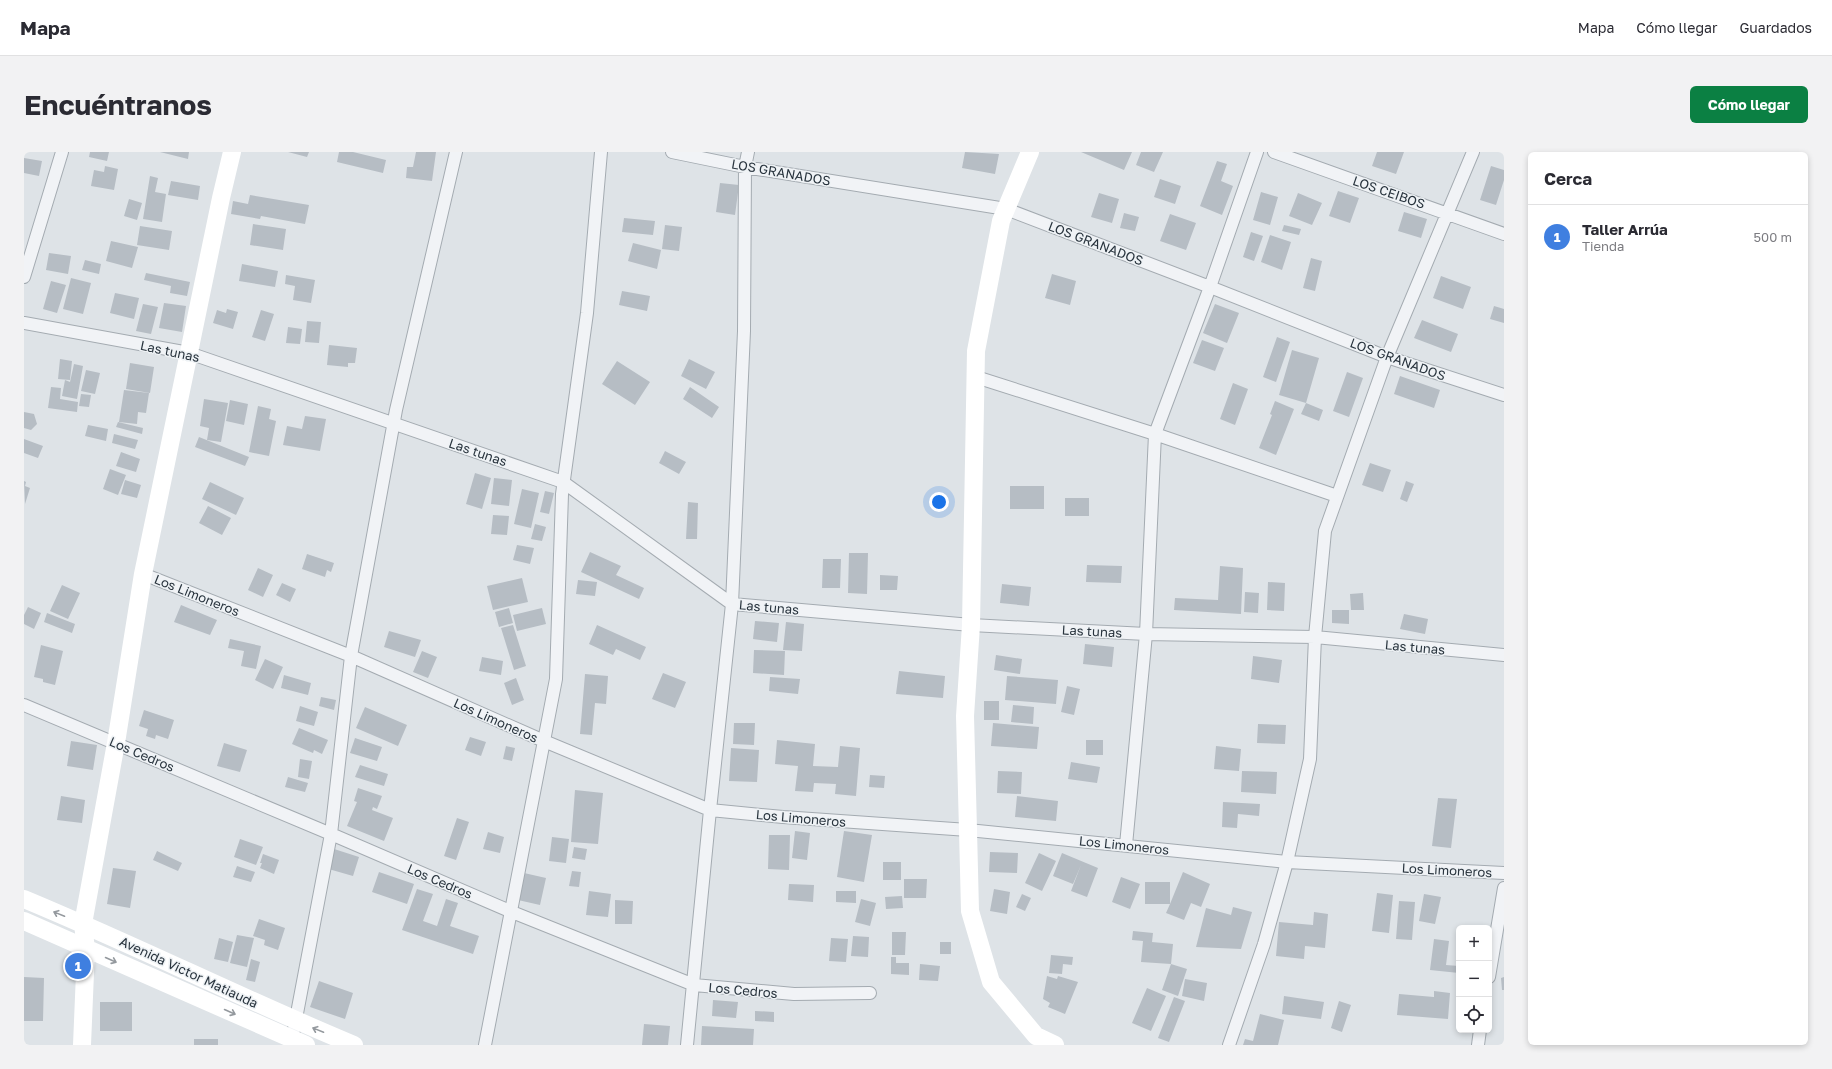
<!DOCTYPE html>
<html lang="es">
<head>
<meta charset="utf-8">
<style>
  body { margin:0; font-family:"Golos Text",sans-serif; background:#f2f2f3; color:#2b2b33 }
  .controls { position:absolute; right:12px; bottom:12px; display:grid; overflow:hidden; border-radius:6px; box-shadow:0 2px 6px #0003 }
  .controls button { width:36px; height:36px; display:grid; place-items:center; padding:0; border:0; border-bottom:1px solid #e1e1e2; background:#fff; color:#2b2b33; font:20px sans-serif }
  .you { position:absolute; left:915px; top:350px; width:14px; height:14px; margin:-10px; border:3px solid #fff; border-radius:50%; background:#1a73e8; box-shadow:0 0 0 6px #1a73e833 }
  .badge { display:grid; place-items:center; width:26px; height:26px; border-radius:50%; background:#0b8043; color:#fff; font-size:13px; font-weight:700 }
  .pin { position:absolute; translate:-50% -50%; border:2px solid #fff; box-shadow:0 1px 4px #0006 }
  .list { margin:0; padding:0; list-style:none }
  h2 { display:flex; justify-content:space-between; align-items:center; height:52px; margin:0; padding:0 16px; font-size:17px }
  h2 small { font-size:13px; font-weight:400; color:#7c7c81 }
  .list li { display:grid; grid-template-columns:26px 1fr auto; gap:12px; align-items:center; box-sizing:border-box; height:64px; padding:0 16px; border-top:1px solid #e1e1e2 }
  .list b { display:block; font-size:15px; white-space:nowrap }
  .list p { margin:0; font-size:13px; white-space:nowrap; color:#7c7c81 }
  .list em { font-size:13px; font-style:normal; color:#7c7c81 }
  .icon { flex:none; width:22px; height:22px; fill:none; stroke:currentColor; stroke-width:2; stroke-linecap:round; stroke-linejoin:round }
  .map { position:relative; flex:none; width:1480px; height:893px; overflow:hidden; border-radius:6px }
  header { display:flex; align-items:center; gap:24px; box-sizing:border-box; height:56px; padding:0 20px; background:#fff; border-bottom:1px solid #e1e1e2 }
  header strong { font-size:19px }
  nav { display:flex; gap:22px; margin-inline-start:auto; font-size:14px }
  .intro { display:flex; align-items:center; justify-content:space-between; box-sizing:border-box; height:96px; padding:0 24px }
  h1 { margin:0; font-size:28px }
  .button { padding:10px 18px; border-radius:6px; background:#0b8043; color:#fff; font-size:14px; font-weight:700 }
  main { display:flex; gap:24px; padding:0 24px }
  aside { flex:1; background:#fff; border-radius:6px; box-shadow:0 2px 6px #0003 }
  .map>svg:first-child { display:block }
  .building { fill:#b6bdc4 }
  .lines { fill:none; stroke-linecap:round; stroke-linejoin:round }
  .street-casing { stroke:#a4abb1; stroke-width:14 }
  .street { stroke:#f1f3f6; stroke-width:12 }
  .secondary { stroke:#fff; stroke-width:18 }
  .oneway { stroke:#94999e }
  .labels { text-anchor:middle; stroke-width:3; stroke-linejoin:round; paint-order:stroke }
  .street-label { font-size:13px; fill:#28333d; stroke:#eef2f5 }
</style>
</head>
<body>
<header>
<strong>Mapa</strong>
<nav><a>Mapa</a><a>Cómo llegar</a><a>Guardados</a></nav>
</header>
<div class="intro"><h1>Encuéntranos</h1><a class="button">Cómo llegar</a></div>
<main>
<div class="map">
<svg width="1480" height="893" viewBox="0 0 1480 893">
  <rect width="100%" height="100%" fill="#dee3e7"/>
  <!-- building -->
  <path class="building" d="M66,0H85L83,9L65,5Z
    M136,0H165L164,7Z
    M264,0H285L283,5Z
    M315,0H329L362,8L359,21L313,10Z
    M392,0H412L408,29L382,26L383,15H389Z
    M941,0L975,2L971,22L938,16Z
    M1057,0H1108L1100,18Z
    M1117,0H1139L1130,20L1112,13Z
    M1353,0H1380L1372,22L1348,14Z
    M0,6L18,9L15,24L0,21Z
    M1193,9L1203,12L1197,29L1209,34L1198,63L1176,54Z
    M81,14L94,17L90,38L67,34L70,18L80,20Z
    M1467,14L1480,18V28L1472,53L1456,48Z
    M126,24L134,26L131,40L142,42L138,70L119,67Z
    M1136,27L1157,34L1151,52L1130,45Z
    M147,29L176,34L174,48L144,43Z
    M696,31L715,33L711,63L692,60Z
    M1314,39L1335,46L1326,71L1305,64Z
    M1237,40L1254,45L1246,73L1229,68Z
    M1075,41L1095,47L1088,71L1067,65Z
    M1274,41L1298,51L1288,73L1265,64Z
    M226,43L285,53L281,72L237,64L236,67L207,62L209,49L224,52Z
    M105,47L118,51L113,68L100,64Z
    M1380,60L1403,67L1397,86L1374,79Z
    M1100,61L1115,65L1111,79L1096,76Z
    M1146,62L1172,71L1162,98L1136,89Z
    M600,66L631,69L629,83L598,80Z
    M229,72L262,77L259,98L226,93Z
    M641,73L658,75L655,99L638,97Z
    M1260,73L1277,77L1275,83L1258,79Z
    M116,74L148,79L145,98L113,93Z
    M1227,80L1239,84L1230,109L1219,105Z
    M1246,83L1267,90L1258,118L1237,110Z
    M87,89L114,95L108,116L82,109Z
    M609,91L637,98L633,117L604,109Z
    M25,101L47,104L44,122L22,118Z
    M1287,106L1298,109L1291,139L1279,136Z
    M61,108L77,112L75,122L58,118Z
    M218,112L254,119L251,135L215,129Z
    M122,121L166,130L163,144L146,141L147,134L120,128Z
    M1028,122L1052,129L1046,153L1021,146Z
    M262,123L291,128L287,151L269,148L271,134L261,132Z
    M1417,124L1447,135L1439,157L1409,146Z
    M47,126L67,131L59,162L39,157Z
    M27,129L42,133L33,161L19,157Z
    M598,139L626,144L623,159L595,153Z
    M91,141L115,146L110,167L86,161Z
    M140,151L162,154L158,180L135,176Z
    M119,152L134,155L127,182L112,179Z
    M1191,152L1215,161L1203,191L1179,181Z
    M1470,154L1480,157V171L1466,167Z
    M203,157L214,160L209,177L189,171L193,158L202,161Z
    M237,158L250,162L241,189L228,185Z
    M1398,168L1434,182L1427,200L1390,186Z
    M283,169L297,170L295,191L281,190Z
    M264,175L278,177L276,192L262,191Z
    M1253,185L1266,190L1252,230L1239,225Z
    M1178,188L1200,196L1191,219L1169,211Z
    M305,193L333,196L331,211H324V215L303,213Z
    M1268,198L1295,206L1282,251L1299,258L1295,269L1277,262L1282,251L1255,243Z
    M36,207L48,209L46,228L34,227Z
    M665,207L691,220L682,237L657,224Z
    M593,209L626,230L611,253L578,232Z
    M106,211L130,215L126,241L102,237Z
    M50,212L59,214L53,247L38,244L41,228L46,230Z
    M62,218L76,221L71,242L57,239Z
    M1323,220L1339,226L1325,265L1309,259Z
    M1376,224L1416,238L1410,256L1370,242Z
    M1209,231L1224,237L1211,273L1196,267Z
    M27,235L37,236L36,247L54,250L53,260L24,256Z
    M666,235L695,255L688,266L659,247Z
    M100,238L125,241L122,261L114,260L113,272L95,270Z
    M57,242L67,243L65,255L55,254Z
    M180,247L204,251L197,290L183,288L185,276L176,274Z
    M206,248L224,252L220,273L202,269Z
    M1251,249L1270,257L1252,303L1235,296L1248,263L1246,262Z
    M234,254L247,257L245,267L252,269L245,304L225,300Z
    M0,260L10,262L13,272L7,278L0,276Z
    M281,264L302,267L296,299L259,293L263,274L278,277Z
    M94,270L119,276L118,282L92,275Z
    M64,273L84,277L82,289L61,284Z
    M90,282L114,288L111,297L88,291Z
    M175,285L225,305L221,314L171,295Z
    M0,287L19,294L14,306L0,301Z
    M641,299L662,310L655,322L635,311Z
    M97,300L116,307L112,320L92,314Z
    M1346,311L1367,318L1359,340L1338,333Z
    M86,317L102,323L94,343L79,337Z
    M451,321L467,326L458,357L442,352Z
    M470,326L488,328L485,354L467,352Z
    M101,328L117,333L113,346L97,342Z
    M0,329L2,330L1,334L6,336L1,352Z
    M1382,329L1390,332L1383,350L1376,347Z
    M186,330L220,346L212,363L178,347Z
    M986,334H1020V357H986Z
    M498,337L515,341L507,376L490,372Z
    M521,339L530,341L525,362L516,360Z
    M1041,346H1065V364H1041Z
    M664,350L674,351L673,387H662Z
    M184,354L207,366L198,383L175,371Z
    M469,363L485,364L483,383L467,382Z
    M511,372L522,375L518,389L507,387Z
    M493,393L510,396L506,412L489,408Z
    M566,400L597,414L592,423L620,436L615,447L557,420Z
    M825,401H844L843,442L824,441Z
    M283,402L310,411L307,420L303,418L301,425L278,417Z
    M799,407H817L816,436H798Z
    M1063,413L1098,414L1097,431L1062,430Z
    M1196,414L1219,416L1217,462L1150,458L1151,446L1194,448Z
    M234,416L249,423L239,445L224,438Z
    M856,423L874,424L873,438H856Z
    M498,426L504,450L469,458L463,434Z
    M554,428L573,430L571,444L552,442Z
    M1244,430L1261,431L1260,459L1243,458Z
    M258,431L272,437L266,450L252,443Z
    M978,432L1007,435L1005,454L976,451Z
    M38,433L56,441L44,467L26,459Z
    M1221,440L1235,441L1234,461L1220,460Z
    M1339,441L1340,458H1327L1326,442Z
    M157,453L193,468L186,483L150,470Z
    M4,455L17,461L10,477L0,472V463Z
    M485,456L489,471L475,475L471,460Z
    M518,456L522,472L493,479L489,463Z
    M1308,458H1325V472L1308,471Z
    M23,461L51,472L48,481L20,470Z
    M1380,462L1404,467L1401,482L1376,477Z
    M731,469L755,471L753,490L729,487Z
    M762,470L780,472L778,499L759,498Z
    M489,473L502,514L490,518L477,476Z
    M573,473L622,495L616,508L592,497L589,503L565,492Z
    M365,479L397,488L391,505L360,495Z
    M206,487L237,494L232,517L217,514L220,499L204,496Z
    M1061,492L1090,495L1088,515L1059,512Z
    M17,493L39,499L31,533L19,530V527L10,525Z
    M730,498L761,499L760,523L729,521Z
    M398,499L413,505L404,526L389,520Z
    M972,503L998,507L996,522L970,518Z
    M1229,504L1258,508L1255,531L1227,527Z
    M458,505L479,509L477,523L455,519Z
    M241,507L259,515L249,537L231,528Z
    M875,519L921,524L919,546L872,542Z
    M639,521L662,530L651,556L628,547Z
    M561,522L584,524L582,552L571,551L568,583L556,582Z
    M260,523L287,531L284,543L257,536Z
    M983,524L1034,528L1032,552L981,548Z
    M746,525L776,527L774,542L745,539Z
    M492,526L500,548L488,553L480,531Z
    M1043,534L1056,537L1050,563L1037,560Z
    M297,545L312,548L310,558L295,554Z
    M960,549H975V568H960Z
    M989,553L1010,555L1009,572L987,570Z
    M276,554L294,560L290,574L272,569Z
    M341,555L383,573L374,594L332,576Z
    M120,558L150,568L144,587L132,583L131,587L122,584L124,577L115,574Z
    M710,571H731L730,593L709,592Z
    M969,571L1015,575L1013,597L967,594Z
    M1234,572L1262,573L1261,592L1233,591Z
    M275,576L304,588L298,602L290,598L289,601L268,592Z
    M446,585L462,590L457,604L441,598Z
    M331,586L358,595L353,609L326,601Z
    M753,588L791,592L789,614L814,615L816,594L836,596L832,644L811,642L812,632L790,631L789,640L771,639L774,614L751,612Z
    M1062,588H1079V603H1062Z
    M47,589L73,593L69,618L43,614Z
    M200,591L223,598L216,620L193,614Z
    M482,594L491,596L488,609L479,607Z
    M1192,594L1217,597L1215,619L1190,617Z
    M707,596L735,598L733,630L705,629Z
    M276,607L288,609L285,627L274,625Z
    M1047,610L1076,615L1073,631L1044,627Z
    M336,613L364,622L360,634L331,625Z
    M974,619L998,620L997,642L973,641Z
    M1218,619L1253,620L1252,642L1217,640Z
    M846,623L861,624L860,636L845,635Z
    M264,625L284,631L281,640L261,635Z
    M334,636L358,644L353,657L349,655L348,658L369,666L360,689L323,674L333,650L330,649Z
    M551,638L579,641L574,692L547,690Z
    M37,644L61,648L58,671L33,668Z
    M993,644L1034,649L1032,669L991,665Z
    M1414,646L1433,647L1427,696L1408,694Z
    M1199,650L1236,652L1235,664L1214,662L1213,676L1198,675Z
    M433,666L445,670L432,708L420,704Z
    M771,679L786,681L783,708L768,706Z
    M820,679L848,683L840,730L813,725Z
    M464,680L480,685L476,701L459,697Z
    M745,683H766L765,718L744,717Z
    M528,685L545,687L542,711L525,709Z
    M216,687L239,695L232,713L210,705Z
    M550,695L563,697L561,708L548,706Z
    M307,696L335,705L329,724L301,716Z
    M133,699L158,711L154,719L129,708Z
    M966,700L994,701L993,721L965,720Z
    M1015,701L1032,709L1018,739L1001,731Z
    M1038,701L1074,716L1063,745L1047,739L1057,713L1049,732L1029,724Z
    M239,702L255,708L250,722L236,716L238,711H236Z
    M859,710H877V728H859Z
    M213,714L231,720L227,730L209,725Z
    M89,716L112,719L106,756L83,752Z
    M548,719L557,720L555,735L545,734Z
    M355,720L390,732L383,752L348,740Z
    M1159,720L1186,732L1177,755L1167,751L1160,768L1142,761L1146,752H1121V730H1146V752Z
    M500,721L522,726L516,753L494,748Z
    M1097,725L1116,732L1106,757L1088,750Z
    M880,727H903L902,746H880Z
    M765,732L790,733L789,750L764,748Z
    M393,737L409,742L399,769L413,774L422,747L434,751L426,774L455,784L449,802L378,778Z
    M970,737L986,740L983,762L966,759Z
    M565,739L587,742L584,765L562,763Z
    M812,739H832V751L812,750Z
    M1353,741L1369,743L1365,781L1348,779Z
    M998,742L1007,746L1001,759L992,755Z
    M1400,742L1417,745L1411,772L1395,769Z
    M878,744L879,756L862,757L861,745Z
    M837,747L852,751L846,774L831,770Z
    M591,748L609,749L608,772H591Z
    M1375,749L1391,750L1388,788L1372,787Z
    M1209,755L1228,760L1217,797L1172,795L1182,756L1207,763Z
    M1290,760L1304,762L1301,796L1281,794L1280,807L1252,804L1255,770L1289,773Z
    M235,767L261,776L254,798L240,793L241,788L229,784Z
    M1109,779L1129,781L1128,790L1149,792L1147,812L1163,817L1154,844L1138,838L1147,812L1117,810L1119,789L1108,788Z
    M868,780H882L881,803H868Z
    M213,783L230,786L223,815L206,811Z
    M829,784L845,785L844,805L827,804Z
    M195,786L209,790L204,810L190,807Z
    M807,786L824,787L822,810L805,809Z
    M1410,787L1425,789L1422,813L1435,814V821L1406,818Z
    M916,790H927V802H916Z
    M1027,803L1049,805L1048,813L1039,812L1038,822L1025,821Z
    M867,805H872V811H885V823L867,822Z
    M227,807L236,810L231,830L222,828Z
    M896,812L916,814L914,829L895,828Z
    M1023,824L1033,827L1034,824L1054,830L1041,862L1024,855L1026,851L1019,847Z
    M0,825L20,826L19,869H0Z
    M1480,825V838H1478L1477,826Z
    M1161,827L1183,831L1180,849L1158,844Z
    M295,829L329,841L321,867L286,855Z
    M1123,836L1142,844L1127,879L1108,871Z
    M1410,839L1426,841L1424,867L1373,863L1375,842L1410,845Z
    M1260,844L1300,850L1297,867L1258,862Z
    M1150,845L1161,849L1145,890L1134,886Z
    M689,848L714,850L712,866L688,864Z
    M1315,849L1327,853L1318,880L1307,876Z
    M76,850H108V879H76Z
    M731,859L750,860V870L731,869Z
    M1236,862L1260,868L1254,893H1219L1221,887L1229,889Z
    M620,872L646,874L644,893H618Z
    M678,874L730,877L729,893H677Z
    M170,887H194V893H170Z"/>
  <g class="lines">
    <defs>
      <path id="street" d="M648,0L721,15L982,57L1186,135L1363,205L1480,243
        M1250,0L1480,82
        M0,125L38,0
        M0,171L165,201L539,330L708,452L947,473L1122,482L1291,485L1480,503
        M952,225L1131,282L1186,135L1233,0
        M119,422L327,504L520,589L686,658L759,665L944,678L1263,710L1480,721
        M0,553L307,682L488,760L670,833L770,842L846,841
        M1102,693L1122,482L1131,282L1313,344
        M1465,825L1480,736
        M267,893L307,682L327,504L372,258L432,0
        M461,893L532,527L538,342L563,161L577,0
        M663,893L686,658L708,452L720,179L721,15L724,0
        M1205,893L1240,792L1263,710L1286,607L1291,485L1301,379L1363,205L1449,0
        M1454,893L1456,878"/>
    </defs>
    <!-- street casing -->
    <use href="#street" class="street-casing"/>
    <!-- street -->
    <use href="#street" class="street"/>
    <!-- secondary -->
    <path class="secondary" d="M1006,0L977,69L952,199L947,473L941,564L944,678L946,759L967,830L1012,884L1031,893
      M0,747C111,793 219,847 330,893
      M0,769L282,893
      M58,893L62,797L59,772L92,591L119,422L197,46L208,0"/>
  </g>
  <!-- one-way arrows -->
  <defs><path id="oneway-shaft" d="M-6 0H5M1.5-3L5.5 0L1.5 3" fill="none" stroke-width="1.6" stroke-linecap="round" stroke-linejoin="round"/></defs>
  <g class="oneway">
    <use href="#oneway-shaft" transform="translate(35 762) rotate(-158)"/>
    <use href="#oneway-shaft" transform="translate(87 808) rotate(24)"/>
    <use href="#oneway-shaft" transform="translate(206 860) rotate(24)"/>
    <use href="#oneway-shaft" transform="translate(294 878) rotate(-158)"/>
  </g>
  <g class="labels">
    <!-- street labels -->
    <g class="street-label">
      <text transform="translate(757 20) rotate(10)" y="5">LOS GRANADOS</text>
      <text transform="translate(1365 40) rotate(19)" y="5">LOS CEIBOS</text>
      <text transform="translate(1072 91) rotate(21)" y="5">LOS GRANADOS</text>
      <text transform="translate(146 199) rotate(12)" y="5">Las tunas</text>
      <text transform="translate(1374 207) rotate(20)" y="5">LOS GRANADOS</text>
      <text transform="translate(454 300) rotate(19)" y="5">Las tunas</text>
      <text transform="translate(173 443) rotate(22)" y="5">Los Limoneros</text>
      <text transform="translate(745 455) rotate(5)" y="5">Las tunas</text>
      <text transform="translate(1068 479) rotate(3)" y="5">Las tunas</text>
      <text transform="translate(1391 495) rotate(5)" y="5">Las tunas</text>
      <text transform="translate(472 568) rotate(24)" y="5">Los Limoneros</text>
      <text transform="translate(118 602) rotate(23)" y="5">Los Cedros</text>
      <text transform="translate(777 666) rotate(5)" y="5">Los Limoneros</text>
      <text transform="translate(1100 693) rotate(6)" y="5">Los Limoneros</text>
      <text transform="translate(1423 718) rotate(3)" y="5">Los Limoneros</text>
      <text transform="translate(416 729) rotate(23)" y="5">Los Cedros</text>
      <text transform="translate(165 820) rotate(25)" y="5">Avenida Victor Matiauda</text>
      <text transform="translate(719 838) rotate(5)" y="5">Los Cedros</text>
    </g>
  </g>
</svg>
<div class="controls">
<button>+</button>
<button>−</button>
<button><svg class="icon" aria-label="locate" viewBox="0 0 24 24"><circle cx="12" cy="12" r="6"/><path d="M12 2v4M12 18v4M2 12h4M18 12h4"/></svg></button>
</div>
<div class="you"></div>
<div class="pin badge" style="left:54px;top:814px;background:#3f7fe0">1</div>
</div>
<aside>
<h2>Cerca<small></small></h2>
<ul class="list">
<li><span class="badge" style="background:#3f7fe0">1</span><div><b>Taller Arrúa</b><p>Tienda</p></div><em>500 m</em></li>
</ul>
</aside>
</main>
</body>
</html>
